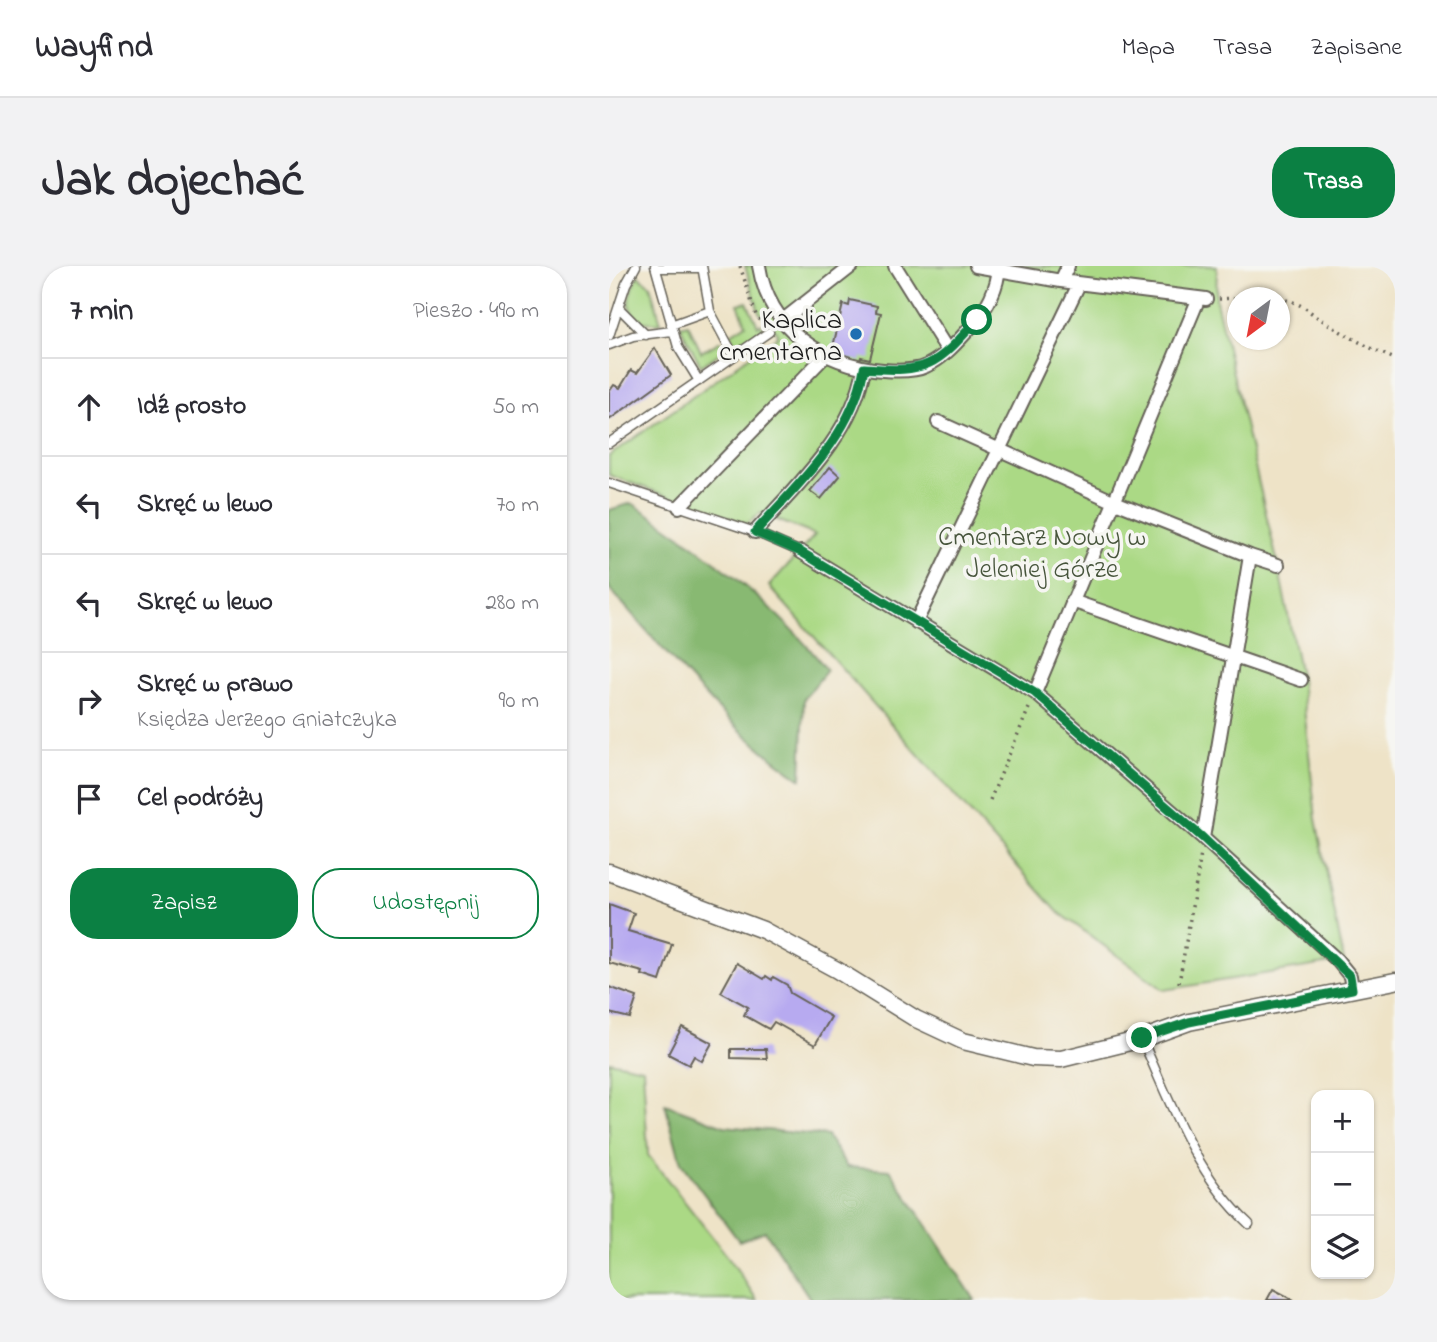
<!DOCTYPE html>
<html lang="pl">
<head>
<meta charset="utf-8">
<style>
  body { margin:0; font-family:"Indie Flower",sans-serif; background:#f2f2f3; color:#2b2b33 }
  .controls { position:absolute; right:21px; bottom:21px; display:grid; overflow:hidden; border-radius:14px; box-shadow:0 2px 5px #0004 }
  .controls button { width:63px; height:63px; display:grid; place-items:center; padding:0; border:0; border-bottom:2px solid #e1e1e2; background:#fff; color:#2b2b33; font:35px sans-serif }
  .compass { position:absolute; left:618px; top:21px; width:63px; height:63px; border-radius:50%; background:#fff; box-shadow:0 2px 5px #0004; rotate:212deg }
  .stop { position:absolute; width:21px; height:21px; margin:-16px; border:5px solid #0b8043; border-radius:50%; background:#fff }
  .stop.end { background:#0b8043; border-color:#fff; box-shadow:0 2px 7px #0008 }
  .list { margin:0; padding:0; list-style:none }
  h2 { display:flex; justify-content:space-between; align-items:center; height:91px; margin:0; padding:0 28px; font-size:30px }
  h2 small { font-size:23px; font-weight:400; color:#7c7c81 }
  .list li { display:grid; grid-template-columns:46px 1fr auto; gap:21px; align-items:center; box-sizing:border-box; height:98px; padding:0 28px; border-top:2px solid #e1e1e2 }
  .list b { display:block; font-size:26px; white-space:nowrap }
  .list p { margin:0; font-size:23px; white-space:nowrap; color:#7c7c81 }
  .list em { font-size:23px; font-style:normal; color:#7c7c81 }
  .actions { display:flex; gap:14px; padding:21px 28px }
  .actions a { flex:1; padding:16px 0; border:2px solid #0b8043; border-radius:28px; text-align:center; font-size:24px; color:#0b8043 }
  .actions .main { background:#0b8043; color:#fff }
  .icon { flex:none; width:38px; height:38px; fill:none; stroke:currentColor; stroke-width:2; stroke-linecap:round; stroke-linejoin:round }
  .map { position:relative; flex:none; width:786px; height:1034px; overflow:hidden; border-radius:28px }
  header { display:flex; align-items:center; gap:42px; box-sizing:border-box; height:98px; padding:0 35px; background:#fff; border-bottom:2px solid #e1e1e2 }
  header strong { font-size:33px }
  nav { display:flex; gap:38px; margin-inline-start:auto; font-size:24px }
  .intro { display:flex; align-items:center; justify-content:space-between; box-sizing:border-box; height:168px; padding:0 42px }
  h1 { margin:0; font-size:49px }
  .button { padding:18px 32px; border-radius:28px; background:#0b8043; color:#fff; font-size:24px; font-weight:700 }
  main { display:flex; gap:42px; padding:0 42px }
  aside { flex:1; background:#fff; border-radius:28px; box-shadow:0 2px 5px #0004 }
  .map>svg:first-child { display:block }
  .green { fill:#abd985; stroke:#647a50; stroke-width:2 }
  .forest { fill:#88b972; stroke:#526a47; stroke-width:2 }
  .building { fill:#b7aaf0 }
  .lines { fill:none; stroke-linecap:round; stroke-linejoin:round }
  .service-casing { stroke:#666258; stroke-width:11 }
  .pedestrian-casing { stroke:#666258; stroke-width:16 }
  .minor-casing { stroke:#666258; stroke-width:19 }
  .path { stroke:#666258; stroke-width:3.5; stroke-dasharray:2 5; stroke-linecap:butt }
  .service { stroke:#fff; stroke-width:8 }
  .pedestrian { stroke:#fff; stroke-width:12 }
  .minor { stroke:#fff; stroke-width:16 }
  .route { stroke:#0b8043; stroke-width:9 }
  .poi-dot { fill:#1f6fb2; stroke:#f6f6f2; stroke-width:2.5 }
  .labels { text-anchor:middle; stroke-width:7; stroke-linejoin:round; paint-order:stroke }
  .poi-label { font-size:28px; fill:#1c1c1c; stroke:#f6f6f2; text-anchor:end }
  .park-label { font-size:28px; fill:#47553c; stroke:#f6f6f2 }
</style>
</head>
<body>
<header>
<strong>Wayfind</strong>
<nav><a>Mapa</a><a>Trasa</a><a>Zapisane</a></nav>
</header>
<div class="intro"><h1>Jak dojechać</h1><a class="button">Trasa</a></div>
<main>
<aside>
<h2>7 min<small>Pieszo · 490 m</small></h2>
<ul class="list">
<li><svg class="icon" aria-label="ahead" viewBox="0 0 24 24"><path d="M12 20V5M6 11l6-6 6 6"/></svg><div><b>Idź prosto</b></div><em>50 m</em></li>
<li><svg class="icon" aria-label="left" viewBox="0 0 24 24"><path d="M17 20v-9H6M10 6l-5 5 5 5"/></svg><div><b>Skręć w lewo</b></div><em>70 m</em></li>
<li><svg class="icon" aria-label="left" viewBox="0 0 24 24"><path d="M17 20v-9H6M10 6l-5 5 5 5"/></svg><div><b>Skręć w lewo</b></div><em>280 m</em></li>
<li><svg class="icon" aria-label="right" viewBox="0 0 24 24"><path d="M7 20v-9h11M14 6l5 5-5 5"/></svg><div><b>Skręć w prawo</b><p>Księdza Jerzego Gniatczyka</p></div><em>90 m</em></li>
<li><svg class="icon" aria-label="arrive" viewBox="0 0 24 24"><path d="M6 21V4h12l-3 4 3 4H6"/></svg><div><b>Cel podróży</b></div></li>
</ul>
<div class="actions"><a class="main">Zapisz</a><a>Udostępnij</a></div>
</aside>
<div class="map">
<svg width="786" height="1034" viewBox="0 0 786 1034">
  <rect width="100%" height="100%" fill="#f6f6f2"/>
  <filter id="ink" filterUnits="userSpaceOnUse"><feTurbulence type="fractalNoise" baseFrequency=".0143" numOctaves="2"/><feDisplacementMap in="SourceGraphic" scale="14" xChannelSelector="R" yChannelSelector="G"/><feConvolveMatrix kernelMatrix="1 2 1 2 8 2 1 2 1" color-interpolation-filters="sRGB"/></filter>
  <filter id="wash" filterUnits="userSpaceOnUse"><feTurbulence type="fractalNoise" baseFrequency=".00686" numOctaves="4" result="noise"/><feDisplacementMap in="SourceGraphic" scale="28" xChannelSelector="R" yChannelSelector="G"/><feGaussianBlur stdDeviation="1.57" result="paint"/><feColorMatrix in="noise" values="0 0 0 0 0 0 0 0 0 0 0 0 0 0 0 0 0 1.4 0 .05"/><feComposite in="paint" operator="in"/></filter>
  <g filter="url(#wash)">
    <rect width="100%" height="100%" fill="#eee3c7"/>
    <!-- green -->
    <path class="green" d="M136,0H608L607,35L669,299L692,414L707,553L735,695L555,724L448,645L160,320L206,269L151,247L138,258L0,209V190L168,71L169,67L150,46Z
      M29,9L41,19L52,57L32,56C13,42 20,27 29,9Z
      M138,36L149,60L152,58L157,65L126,78L122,68L137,58L129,38Z
      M79,58L92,86L112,75L118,82L92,100L71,60Z
      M0,795L34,802L39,889L123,996L148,1034H0Z"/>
    <!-- forest -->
    <path class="forest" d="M23,237C93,283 166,337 218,404L195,433L192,513C124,469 55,383 0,322V244Z
      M56,838L115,860L218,870L238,901L281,904L366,1034H202L156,965L130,975L72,897Z"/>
    <g id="blocks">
      <!-- building -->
      <path class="building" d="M241,34L268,40L267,46L272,47L261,93L252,91L251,95L232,91L233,87L223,85L234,38L240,40Z
        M46,82L62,109L0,154V126L5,119L11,122L22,104L28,107Z
        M221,201L231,210L212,233L201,225Z
        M0,638L25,647L19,665L63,678L51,715L33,709L34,706L0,697Z
        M128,697L155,713L157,710L163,714L164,711L178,719L181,727L222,751L206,779L165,756L160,763L158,762L135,749L139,741L112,726Z
        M0,721L28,731L21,752L0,747Z
        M73,761L103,777L93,795L85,790L80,799L59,788Z
        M122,783H157L158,793L122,792Z
        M664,1023L685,1034H658Z"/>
    </g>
  </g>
  <g filter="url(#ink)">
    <use href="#blocks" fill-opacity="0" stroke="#666258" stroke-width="2"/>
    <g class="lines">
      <defs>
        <path id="service" d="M46,0L69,81L90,115
          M93,0L101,45L125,90
          M47,2H93
          M10,42L37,69
          M62,59L101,45
          M0,70L17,18L27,0
          M0,79L24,70L63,65
          M0,177L160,66
          M0,217L146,266L192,286
          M533,773C561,837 587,909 640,958"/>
        <path id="pedestrian" d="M150,0C160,63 214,99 274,104C287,105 305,106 317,100C335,92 348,76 361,62C376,45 389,23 390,0
          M286,0L339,85
          M367,0L452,15L597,33
          M452,15L459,0
          M173,55L243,0
          M329,156L506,236L641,290L669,299
          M70,241L216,90
          M146,266C189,218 244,169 255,102
          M192,286L426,427L594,572L728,694L741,710L743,723
          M463,335L692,414
          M307,356L470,18
          M426,427L589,34
          M594,572L641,290"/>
        <path id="minor" d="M0,606L154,664L228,704L307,753L354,775L424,792L452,793L533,773L580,756L786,715"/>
      </defs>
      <!-- service casing -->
      <use href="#service" class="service-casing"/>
      <!-- pedestrian casing -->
      <use href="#pedestrian" class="pedestrian-casing"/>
      <!-- minor casing -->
      <use href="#minor" class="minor-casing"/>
      <!-- path -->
      <path class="path" d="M131,0L147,49L153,56
        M636,32H667
        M670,32C699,39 695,44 718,57C740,71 762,83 786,93
        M610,33L628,32
        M381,534L420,442
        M570,717L592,588"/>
      <!-- service -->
      <use href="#service" class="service"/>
      <!-- pedestrian -->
      <use href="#pedestrian" class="pedestrian"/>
      <!-- minor -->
      <use href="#minor" class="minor"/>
    </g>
  </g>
  <g class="lines" filter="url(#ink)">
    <!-- route -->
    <path class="route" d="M368,54C326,101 319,107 255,102C244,169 189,218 146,266L192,286L426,427L594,572L741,710L743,723L580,756L533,772"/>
  </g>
  <!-- markers -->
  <circle class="poi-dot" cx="247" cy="68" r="7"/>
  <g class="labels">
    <!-- poi labels -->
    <g class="poi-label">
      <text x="233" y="62">Kaplica<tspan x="233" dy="32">cmentarna</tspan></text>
    </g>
    <!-- park labels -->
    <g class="park-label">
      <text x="433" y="279">Cmentarz Nowy w<tspan x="433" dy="32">Jeleniej Górze</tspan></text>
    </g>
  </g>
</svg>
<div class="controls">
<button>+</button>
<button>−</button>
<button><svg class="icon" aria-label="layers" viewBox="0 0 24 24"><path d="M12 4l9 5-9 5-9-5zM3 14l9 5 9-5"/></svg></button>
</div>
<svg class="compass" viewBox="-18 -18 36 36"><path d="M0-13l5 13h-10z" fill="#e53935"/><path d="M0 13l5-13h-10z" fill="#7c7c81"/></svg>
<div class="stop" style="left:368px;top:54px"></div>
<div class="stop end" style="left:533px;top:772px"></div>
</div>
</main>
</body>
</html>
